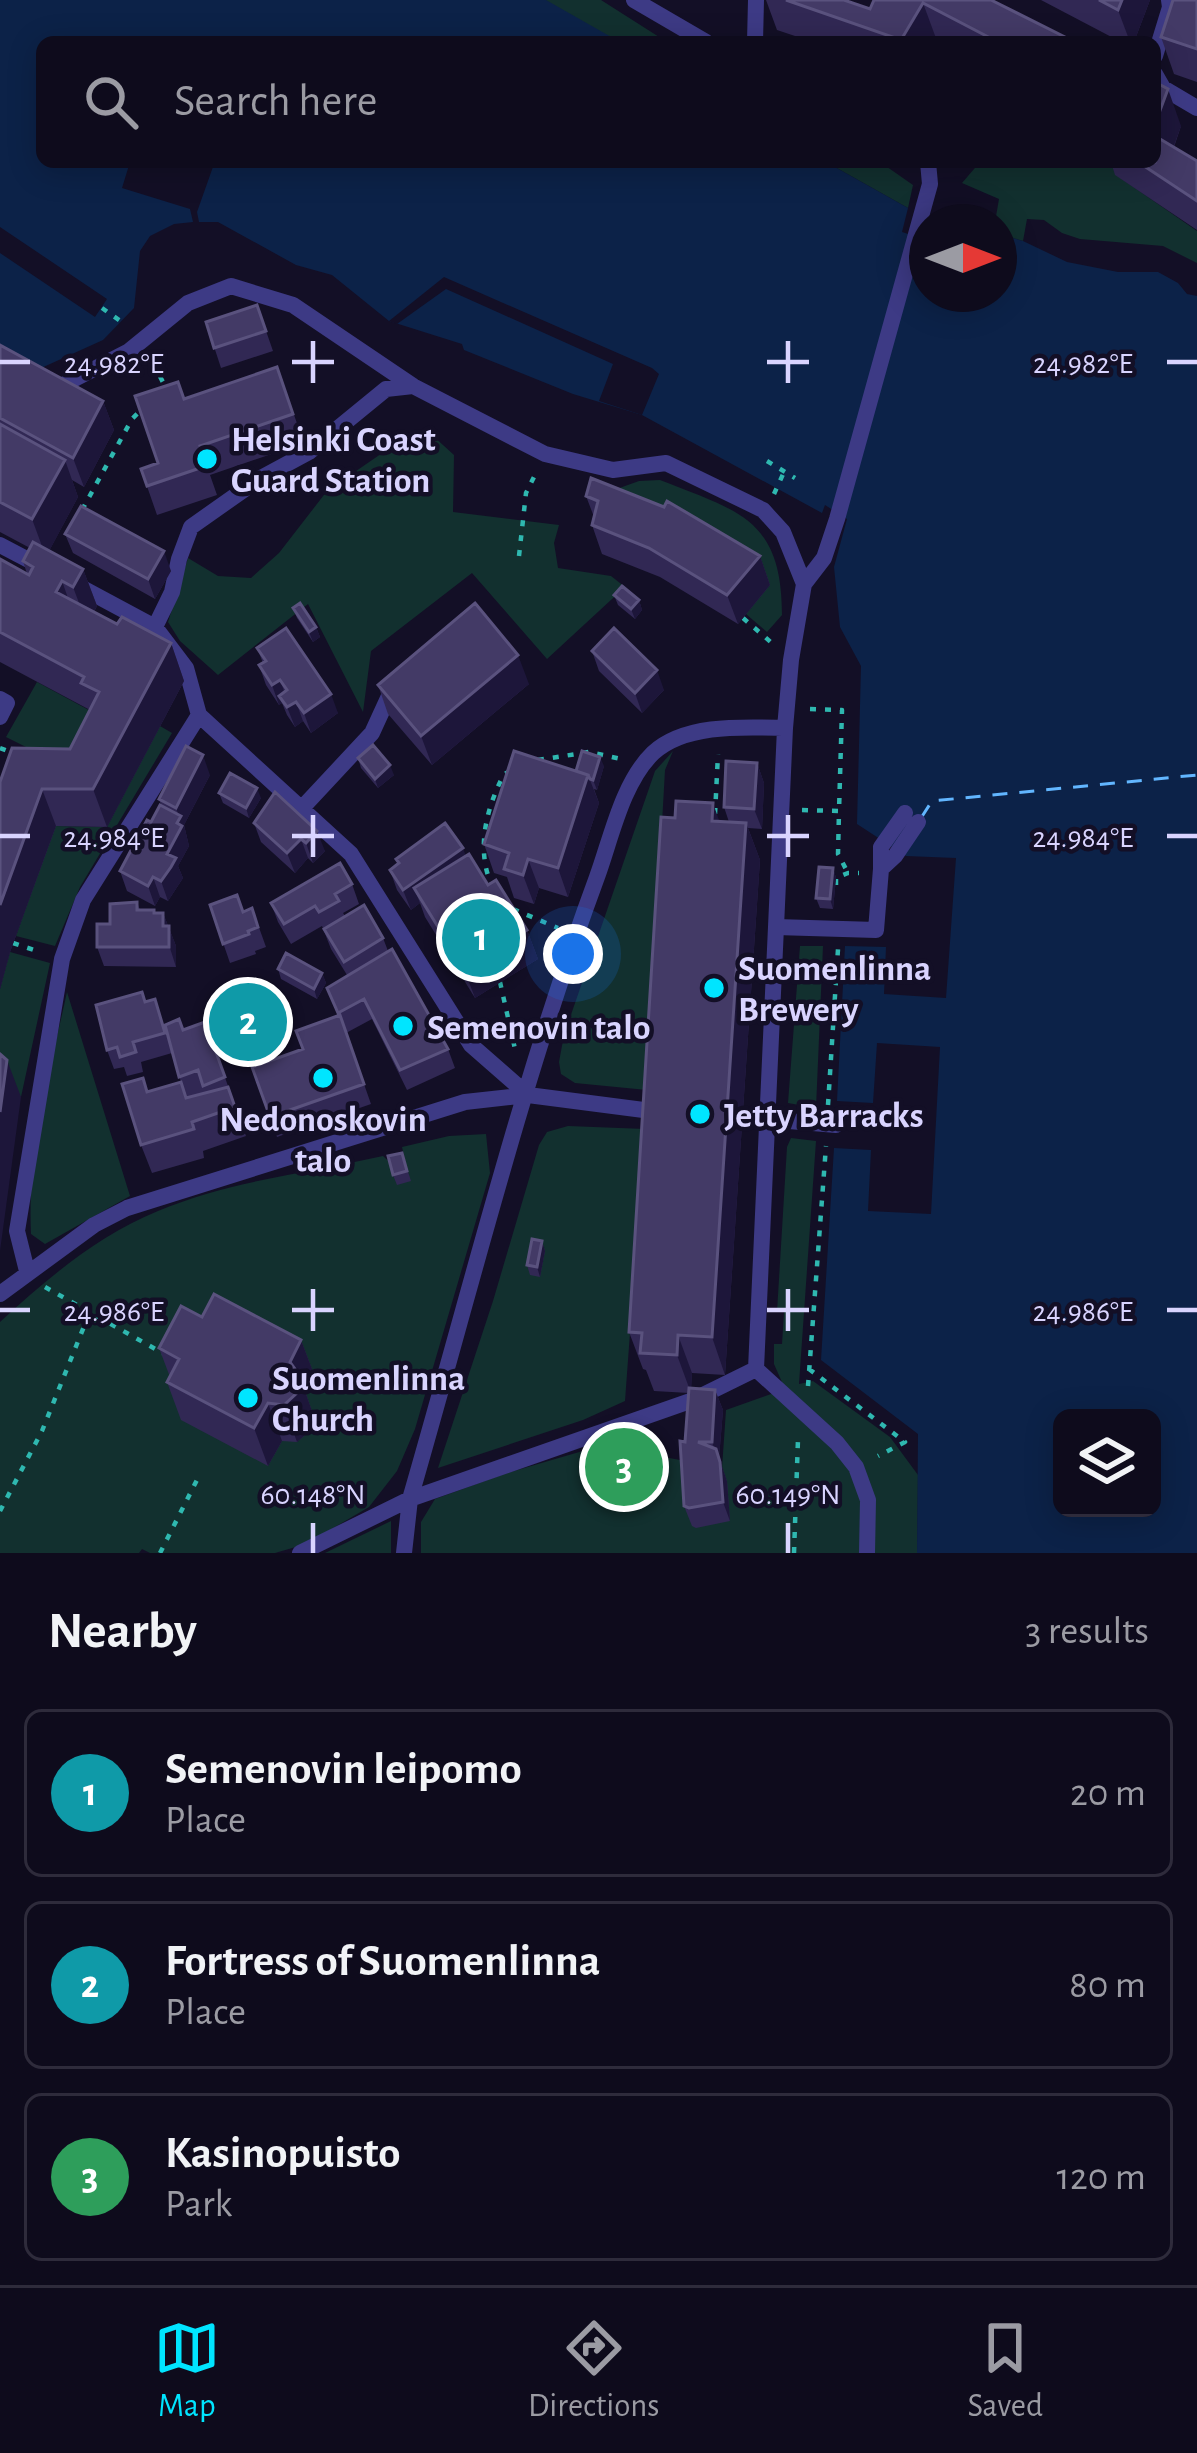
<!DOCTYPE html>
<html lang="en">
<head>
<meta charset="utf-8">
<style>
  body { margin:0; font-family:"Alegreya Sans",sans-serif; background:#1c1929; color:#f1f3f6 }
  .controls { position:absolute; right:36px; bottom:36px; display:grid; overflow:hidden; border-radius:18px; box-shadow:0 6px 30px #0003 }
  .controls button { width:108px; height:108px; display:grid; place-items:center; padding:0; border:0; border-bottom:3px solid #2e2b3b; background:#0e0b1c; color:#f1f3f6; font:60px sans-serif }
  .compass { position:absolute; left:909px; top:204px; width:108px; height:108px; border-radius:50%; background:#0e0b1c; box-shadow:0 6px 30px #0003; rotate:90deg }
  .you { position:absolute; left:573px; top:954px; width:42px; height:42px; margin:-30px; border:9px solid #fff; border-radius:50%; background:#1a73e8; box-shadow:0 0 0 18px #1a73e833 }
  .badge { display:grid; place-items:center; width:78px; height:78px; border-radius:50%; background:#00e5ff; color:#fff; font-size:39px; font-weight:700 }
  .pin { position:absolute; translate:-50% -50%; border:6px solid #fff; box-shadow:0 3px 12px #0006 }
  .list { margin:0; padding:0; list-style:none }
  h2 { display:flex; justify-content:space-between; align-items:center; height:156px; margin:0; padding:0 48px; font-size:51px }
  h2 small { font-size:39px; font-weight:400; color:#9b9ba3 }
  .list li { display:grid; grid-template-columns:78px 1fr auto; gap:36px; align-items:center; box-sizing:border-box; height:168px; margin:0 24px 24px; padding:0 24px; border:3px solid #2e2b3b; border-radius:18px }
  .list b { display:block; font-size:45px; white-space:nowrap }
  .list p { margin:0; font-size:39px; white-space:nowrap; color:#9b9ba3 }
  .list em { font-size:39px; font-style:normal; color:#9b9ba3 }
  .icon { flex:none; width:66px; height:66px; fill:none; stroke:currentColor; stroke-width:2; stroke-linecap:round; stroke-linejoin:round }
  .map { position:relative; flex:none; width:1197px; height:1553px; overflow:hidden }
  .search { position:absolute; background:#0e0b1c; box-shadow:0 6px 30px #0003; left:36px; right:36px; top:36px; height:132px; display:flex; align-items:center; gap:30px; box-sizing:border-box; padding:0 42px; border-radius:18px; color:#9b9ba3; font-size:45px }
  .sheet { height:732px; background:#0e0b1c }
  nav { display:flex; justify-content:space-around; align-items:center; box-sizing:border-box; height:168px; border-top:3px solid #2e2b3b; background:#0e0b1c; font-size:33px; color:#9b9ba3 }
  nav a { display:grid; justify-items:center; gap:6px }
  nav .on { color:#00e5ff }
  .map>svg:first-child { display:block }
  .green { fill:#12302f }
  .water { fill:#0c2248; fill-rule:evenodd }
  .pier { fill:#130f26 }
  .lines { fill:none; stroke-linecap:round; stroke-linejoin:round }
  .ferry { stroke:#62b6ff; stroke-width:3; stroke-dasharray:15 12; stroke-linecap:butt }
  .path { stroke:#2fb8b0; stroke-width:4.5; stroke-dasharray:6 9; stroke-linecap:butt }
  .service { stroke:#3d3a85; stroke-width:16 }
  .wall { fill:#312854 }
  .shaded-wall { fill:#1d163a }
  .building { fill:#433a66; stroke:#5a527e; stroke-width:3 }
  .ticks { fill:none; stroke:#d9d4ff; stroke-width:4.5 }
  .poi-dot { fill:#00e5ff; stroke:#130f26; stroke-width:4.5 }
  .labels { text-anchor:middle; stroke-width:9; stroke-linejoin:round; paint-order:stroke }
  .poi-label { font-size:36px; font-weight:bold; fill:#d9d4ff; stroke:#130f26; text-anchor:start }
  .ticks-label { font-size:30px; text-anchor:middle; fill:#d9d4ff; stroke:#130f26; stroke-width:9; stroke-linejoin:round; paint-order:stroke }
</style>
</head>
<body>
<div class="map">
<svg width="1197" height="1553" viewBox="0 0 1197 1553">
  <rect width="100%" height="100%" fill="#130f26"/>
  <!-- green -->
  <path class="green" d="M545,0H601L667,42H617Z
    M826,162H880L913,185L908,208Z
    M980,162H1119L1116,175L1197,231V263L1163,246L1080,239L1062,233L1044,220L1027,219L1023,241L999,234V222H995L999,199L962,183Z
    M432,435L454,455L453,512L559,525L554,543L558,568L611,576L625,587L547,659L472,573L371,651L363,712L308,604L218,675L180,641L168,622L188,558L218,576L251,578L279,553L327,491L391,447Z
    M660,480C738,511 782,518 782,615L767,632L746,614L769,585L614,490L639,481Z
    M37,682L98,715L97,760L40,754L6,737Z
    M160,726L172,733L80,887L55,946L16,936L55,826L107,827Z
    M673,751L665,770L647,1090L575,1083L561,1074L559,1062L564,1035L655,771Z
    M800,946H823L816,1108L788,1103Z
    M10,952L50,963L21,1097L0,1081V989Z
    M67,992L130,1196L45,1244L31,1234C27,1153 50,1070 67,992Z
    M568,1126L645,1129L625,1401L583,1420L438,1468L493,1301L539,1145L547,1132Z
    M486,1134L490,1173L415,1429L397,1471L369,1507L306,1544L275,1553H150L142,1549L139,1553H0V1322C48,1278 97,1236 158,1211C229,1181 308,1173 383,1156L410,1181L402,1147L449,1136Z
    M791,1138L816,1141L799,1384L813,1381L890,1437L918,1475L917,1553H421V1522L435,1499L507,1473L624,1439L664,1457L722,1468L726,1410L785,1389L774,1364V1344H782L784,1312H777L787,1147Z
    M391,1521V1553H325Z"/>
  <!-- water -->
  <path class="water" d="M0,0H546L620,42H42V162H826L908,208L902,232L927,240V294H999V234L1023,241L1067,262L1118,272H1158L1178,283L1187,294L1197,296V1553H917L918,1434L821,1360L834,1148L871,1150L868,1211L931,1214L940,1047L877,1043L873,1103L837,1101L845,946L886,947L884,994L946,998L956,858L906,856L857,824L861,666L840,627L834,567L847,519L825,505L822,513L642,415L573,394L464,350L462,344L389,321L332,275L296,265L218,222H193L174,224L150,236L140,251L134,308L103,340L39,369L0,349ZM1062,1418H1152V1508H1062Z"/>
  <!-- pier -->
  <path class="pier" d="M130,162L214,164L197,212L199,222H193L190,209L122,188Z
    M0,227L107,299L95,317L0,253Z
    M444,277L652,368L659,374L642,415L599,401L613,364L446,289L397,324L389,321Z"/>
  <g class="lines">
    <!-- ferry -->
    <path class="ferry" d="M921,818L932,801L1197,775"/>
    <!-- path -->
    <path class="path" d="M102,308L126,325
      M153,363L167,390
      M767,461L795,478
      M774,494L784,472
      M82,510L132,419L144,407
      M519,556L526,493L535,475
      M743,618L773,644
      M810,709L842,710L839,811
      M0,748L13,753
      M538,760L589,752L621,759
      M802,810L839,811L838,854L848,873
      M715,814L718,754
      M836,885V878L848,873H859
      M493,888C475,851 486,809 504,774L511,771
      M513,909L558,928
      M13,943L40,952
      M500,982L515,1049
      M828,1105L838,949
      M45,1287L166,1355
      M809,1369L905,1442L878,1456
      M808,1386L826,1146
      M0,1511L42,1431L89,1314
      M160,1553L199,1476
      M794,1553L798,1439"/>
    <!-- service -->
    <path class="service" d="M634,0L706,42
      M755,42L756,0
      M1155,56L1170,7L1169,0
      M1155,74L1163,88L1197,108
      M57,388L129,351L188,303L231,286L293,305L413,386
      M0,545L40,566
      M73,583L155,627L186,668L199,715L351,854L471,1045L528,1095
      M155,627L172,592L179,559L191,527L259,479L309,452L386,389L413,386L545,454L613,470L666,463L763,510L783,532L804,584
      M0,699L7,703L0,717
      M785,728L756,1369L837,1443L856,1467L868,1500L867,1553
      M303,807L372,733L394,685
      M881,869V847L905,813
      M776,927L876,930L881,869L895,856L918,822
      M741,1117L836,1125
      M27,1271L17,1231L62,959L83,900L199,715
      M0,1294L94,1225L127,1208L465,1102L528,1095L659,1112
      M300,1553L410,1499L693,1400L756,1369
      M404,1553L410,1499C470,1292 522,1080 597,877C611,839 622,783 653,753C685,723 745,727 785,728L791,660L804,584L824,558L837,519L930,184L928,162"/>
  </g>
  <!-- wall -->
  <path class="wall" d="M766,0H844L870,9L874,0H991L1075,42H813L777,30Z
    M1041,0H1150L1134,42H1121Z
    M1197,0V82L1174,74L1161,37Z
    M1181,126L1174,147L1197,161V230L1115,175L1111,162H1155Z
    M257,305L273,351L221,368L206,322Z
    M0,345L103,401L114,430L84,487L72,480L78,497L49,551L83,569L97,606L94,612L117,624L171,643L184,681L107,827L56,826L10,952L0,989V782L70,749L90,710L0,662V559L27,574L23,561L30,548L0,532Z
    M277,367L304,443L210,475L217,495L157,515L141,469L158,463L184,399Z
    M586,496L760,556L770,585L738,624L660,577L602,554L592,525L594,517Z
    M65,534L171,571L155,599L73,553Z
    M614,595L639,600L642,610L635,619L618,605Z
    M293,608L316,627L320,637L313,642L297,618Z
    M257,648L338,713L311,733L303,721L295,727L287,715L282,703L279,705L266,685L259,665L263,663Z
    M592,651L664,690L642,713L599,671Z
    M529,684L432,765L388,714L378,685Z
    M358,758L394,775L378,788L361,768Z
    M757,763L764,783L762,829L748,828L760,860L725,1375L692,1373L691,1388L715,1390L723,1410L719,1458L727,1481L730,1521L696,1528L692,1526L684,1506L685,1442L689,1393L654,1391L646,1370L643,1369L629,1332L719,822H729L724,807Z
    M604,766L597,790L594,789L599,803L568,897L539,888L534,904L514,898L507,877L494,873L484,844L576,771Z
    M210,775L184,825L189,846L178,866L183,878L168,901L160,897L155,906L127,891L120,871L161,805L159,799Z
    M275,792L325,851L313,863L308,858L295,873L261,842L254,823Z
    M219,793L261,798L249,818L223,803Z
    M466,856L488,885L527,930L538,959L475,998L425,917L420,903L411,910L397,890L390,870L398,864L396,859Z
    M833,868L836,878L833,909L820,908L816,898Z
    M352,884L359,904L343,913L345,916L383,938L388,951L448,1049L455,1068L407,1090L372,1019L346,1033L371,1104L277,1137L252,1067L303,1049L338,1016L327,988L347,975L331,949L322,926L291,944L278,922L271,903Z
    M137,902L140,910L163,913L176,946V967L104,966L97,947L110,924Z
    M210,905L243,912L252,908L266,947L255,951L256,954L230,963Z
    M278,969L322,973L326,983L317,999L281,979Z
    M250,992L259,1017L239,1023L232,998Z
    M155,999L172,1052L183,1030L205,1022L246,1136L203,1151L204,1158L152,1173L141,1145L148,1092L181,1082L172,1053L141,1062L143,1072L127,1076L124,1067L114,1069L107,1050L145,1002Z
    M402,1153L411,1181L397,1185L393,1175Z
    M542,1241L545,1251L540,1277L530,1275L527,1265Z
    M202,1317L301,1340L315,1377L306,1394L313,1414L311,1430L297,1442L282,1441L268,1466L181,1420L167,1382L170,1377L159,1348Z"/>
  <!-- shaded-wall -->
  <path class="shaded-wall" d="M1122,0H1150L1134,42H1130L1118,10Z
    M923,3L937,41L902,42L901,40Z
    M1168,89L1181,126L1165,171L1155,143V124Z
    M103,401L114,430L84,487L73,458Z
    M65,460L78,497L46,557L32,519Z
    M164,551L171,571L155,599L148,579Z
    M760,556L770,585L738,624L727,595Z
    M83,569L97,606L87,624L73,587Z
    M62,581L75,618L56,592Z
    M639,600L642,610L635,619L631,609Z
    M316,627L320,637L313,642L309,632Z
    M171,643L184,681L107,827L93,789Z
    M518,655L529,684L432,765L421,736Z
    M657,670L664,690L642,713L635,693Z
    M280,680L287,699L279,696L282,703L279,705L272,685Z
    M331,694L338,713L311,733L304,713Z
    M296,702L303,721L295,727L287,707Z
    M203,755L210,775L184,825L189,846L178,866L183,878L168,901L161,881L167,854L180,819L176,808Z
    M600,757L604,766L597,790L593,780Z
    M757,763L764,783L762,829L754,809Z
    M390,765L394,775L378,788L375,779Z
    M588,775L599,803L568,897L558,868Z
    M257,788L261,798L249,818L246,808Z
    M42,789L56,826L10,952L0,989V905Z
    M713,803L726,840L712,821Z
    M746,823L760,860L725,1375L712,1337Z
    M317,831L325,851L313,863L306,843Z
    M301,839L308,858L295,873L287,853Z
    M463,848L470,868L414,888L420,903L411,910L403,890Z
    M528,859L539,888L534,904L523,875Z
    M833,868L836,878L833,909L830,899Z
    M153,877L160,897L155,906L148,886Z
    M163,913L176,946V967L163,926Z
    M527,930L538,959L475,998L464,969Z
    M322,973L326,983L317,999L314,989Z
    M7,1060L21,1097L0,1251V1112Z
    M542,1241L545,1251L540,1277L537,1267Z
    M678,1335L692,1373L691,1393L677,1355Z
    M301,1340L315,1377L306,1394L313,1414L311,1430L297,1442L284,1405L290,1362Z
    M715,1390L723,1410L719,1458L727,1481L730,1521L723,1502L719,1462L712,1442Z
    M268,1403L282,1441L268,1466L254,1428Z"/>
  <!-- building -->
  <path class="building" d="M786,0H844L870,9L874,0H991L1075,42H998L923,3L901,40Z
    M1099,0H1122L1118,10Z
    M1173,0H1197V49L1161,37Z
    M1155,82L1168,89L1155,124Z
    M1155,136L1197,161V201L1138,162H1155Z
    M257,305L266,331L214,348L206,322Z
    M0,345L103,401L73,458L0,418Z
    M277,367L293,414L200,446L206,466L147,486L141,469L158,463L135,396L178,382L184,399Z
    M0,424L65,460L32,519L0,502Z
    M591,478L664,507L667,501L760,556L727,595L649,548L592,525L598,501L586,496Z
    M81,506L164,551L148,579L65,534Z
    M33,542L83,569L73,587L62,581L56,592L117,624L122,617L171,643L93,789H42L0,905V782L12,748L70,749L99,692L81,683L84,677L0,632V559L29,575L33,567L23,561Z
    M622,586L639,600L631,609L614,595Z
    M300,603L316,627L309,632L293,608Z
    M475,603L518,655L421,736L378,685Z
    M286,628L331,694L304,713L296,702L287,707L279,696L287,690L280,680L272,685L259,665L266,661L257,648Z
    M614,628L657,670L635,693L592,651Z
    M373,745L390,765L375,779L358,758Z
    M186,746L203,755L176,808L159,799Z
    M514,751L588,775L558,868L528,859L523,875L504,869L509,853L484,844Z
    M582,751L600,757L593,780L590,779L588,775L576,771Z
    M726,761L757,763L754,809L724,807Z
    M230,773L257,788L246,808L219,793Z
    M275,792L317,831L306,843L301,839L287,853L254,823Z
    M676,801L713,803L712,821L746,823L712,1337L678,1335L677,1355L640,1353L642,1333L629,1332L661,817L675,818Z
    M160,805L181,816L177,823L182,826L167,854L176,858L171,867L161,881L153,877L148,886L120,871L147,820L151,822Z
    M445,823L463,848L403,890L390,870L399,863L396,859Z
    M469,854L488,885L496,880L527,930L464,969L414,888Z
    M340,863L352,884L335,894L339,901L319,912L315,906L284,924L271,903Z
    M819,867L833,868L830,899L816,898Z
    M237,895L243,912L252,908L258,927L248,931L249,934L223,944L210,905Z
    M137,902V910H154V913H163V926H169V947H97V924H110V904Z
    M364,905L383,938L344,962L324,929Z
    M392,949L448,1049L400,1070L364,999L338,1013L327,988Z
    M286,953L322,973L314,989L278,969Z
    M142,992L145,1002L155,999L165,1033L133,1042L136,1052L120,1057L117,1047L107,1050L96,1005Z
    M250,992L255,1007L236,1013L232,998Z
    M340,1015L364,1084L270,1117L252,1067L303,1049L296,1031Z
    M179,1019L183,1030L205,1022L225,1077L203,1086L198,1070L179,1077L165,1025Z
    M0,1054L7,1060L0,1112Z
    M143,1078L147,1092L181,1082L186,1098L228,1087L235,1107L192,1122L194,1129L141,1145L122,1084Z
    M402,1153L407,1171L393,1175L388,1156Z
    M532,1239L542,1241L537,1267L527,1265Z
    M214,1294L301,1340L290,1362L300,1376L298,1392L284,1405L268,1403L254,1428L167,1382L179,1359L159,1348L181,1306L202,1317Z
    M689,1388L715,1390L712,1442H698L716,1449L720,1462L723,1502L689,1508L684,1506L680,1441L685,1442Z"/>
  <!-- ticks -->
  <path class="ticks" d="M313,341V383M788,341V383M0,362H30M292,362H334M767,362H809M1167,362H1197M313,815V857M788,815V857M0,836H30M292,836H334M767,836H809M1167,836H1197M313,1289V1331M788,1289V1331M0,1310H30M292,1310H334M767,1310H809M1167,1310H1197M313,1523V1553M788,1523V1553"/>
  <!-- markers -->
  <g class="poi-dot">
    <circle cx="207" cy="459" r="12"/>
    <circle cx="714" cy="988" r="12"/>
    <circle cx="403" cy="1026" r="12"/>
    <circle cx="323" cy="1078" r="12"/>
    <circle cx="700" cy="1114" r="12"/>
    <circle cx="248" cy="1398" r="12"/>
  </g>
  <g class="labels">
    <!-- poi labels -->
    <g class="poi-label">
      <text x="231" y="451">Helsinki Coast<tspan x="231" dy="41">Guard Station</tspan></text>
      <text x="738" y="980">Suomenlinna<tspan x="738" dy="41">Brewery</tspan></text>
      <text x="427" y="1039">Semenovin talo</text>
      <text x="724" y="1127">Jetty Barracks</text>
      <text x="323" y="1131" text-anchor="middle">Nedonoskovin<tspan x="323" dy="41">talo</tspan></text>
      <text x="272" y="1390">Suomenlinna<tspan x="272" dy="41">Church</tspan></text>
    </g>
  </g>
  <g class="ticks-label">
    <text x="1083" y="373">24.982°E</text>
    <text x="114" y="373">24.982°E</text>
    <text x="1083" y="847">24.984°E</text>
    <text x="114" y="847">24.984°E</text>
    <text x="114" y="1321">24.986°E</text>
    <text x="1083" y="1321">24.986°E</text>
    <text x="313" y="1504">60.148°N</text>
    <text x="788" y="1504">60.149°N</text>
  </g>
</svg>
<div class="controls">
<button><svg class="icon" aria-label="layers" viewBox="0 0 24 24"><path d="M12 4l9 5-9 5-9-5zM3 14l9 5 9-5"/></svg></button>
</div>
<svg class="compass" viewBox="-18 -18 36 36"><path d="M0-13l5 13h-10z" fill="#e53935"/><path d="M0 13l5-13h-10z" fill="#9b9ba3"/></svg>
<div class="you"></div>
<div class="pin badge" style="left:481px;top:938px;background:#0f9aa8">1</div>
<div class="pin badge" style="left:248px;top:1022px;background:#0f9aa8">2</div>
<div class="pin badge" style="left:624px;top:1467px;background:#2e9e5b">3</div>
<div class="search"><svg class="icon" aria-label="search" viewBox="0 0 24 24"><circle cx="10" cy="10" r="6"/><path d="M15 15l6 6"/></svg>Search here</div>
</div>
<section class="sheet">
<h2>Nearby<small>3 results</small></h2>
<ul class="list">
<li><span class="badge" style="background:#0f9aa8">1</span><div><b>Semenovin leipomo</b><p>Place</p></div><em>20 m</em></li>
<li><span class="badge" style="background:#0f9aa8">2</span><div><b>Fortress of Suomenlinna</b><p>Place</p></div><em>80 m</em></li>
<li><span class="badge" style="background:#2e9e5b">3</span><div><b>Kasinopuisto</b><p>Park</p></div><em>120 m</em></li>
</ul>
</section>
<nav>
<a class="on"><svg class="icon" aria-label="map" viewBox="0 0 24 24"><path d="M3 6l6-2 6 2 6-2v14l-6 2-6-2-6 2zM9 4v14M15 6v14"/></svg>Map</a>
<a><svg class="icon" aria-label="directions" viewBox="0 0 24 24"><path d="M12 3l9 9-9 9-9-9zM9 14v-3h6M13 9l2 2-2 2"/></svg>Directions</a>
<a><svg class="icon" aria-label="saved" viewBox="0 0 24 24"><path d="M7 4h10v16l-5-4-5 4z"/></svg>Saved</a>
</nav>
</body>
</html>
